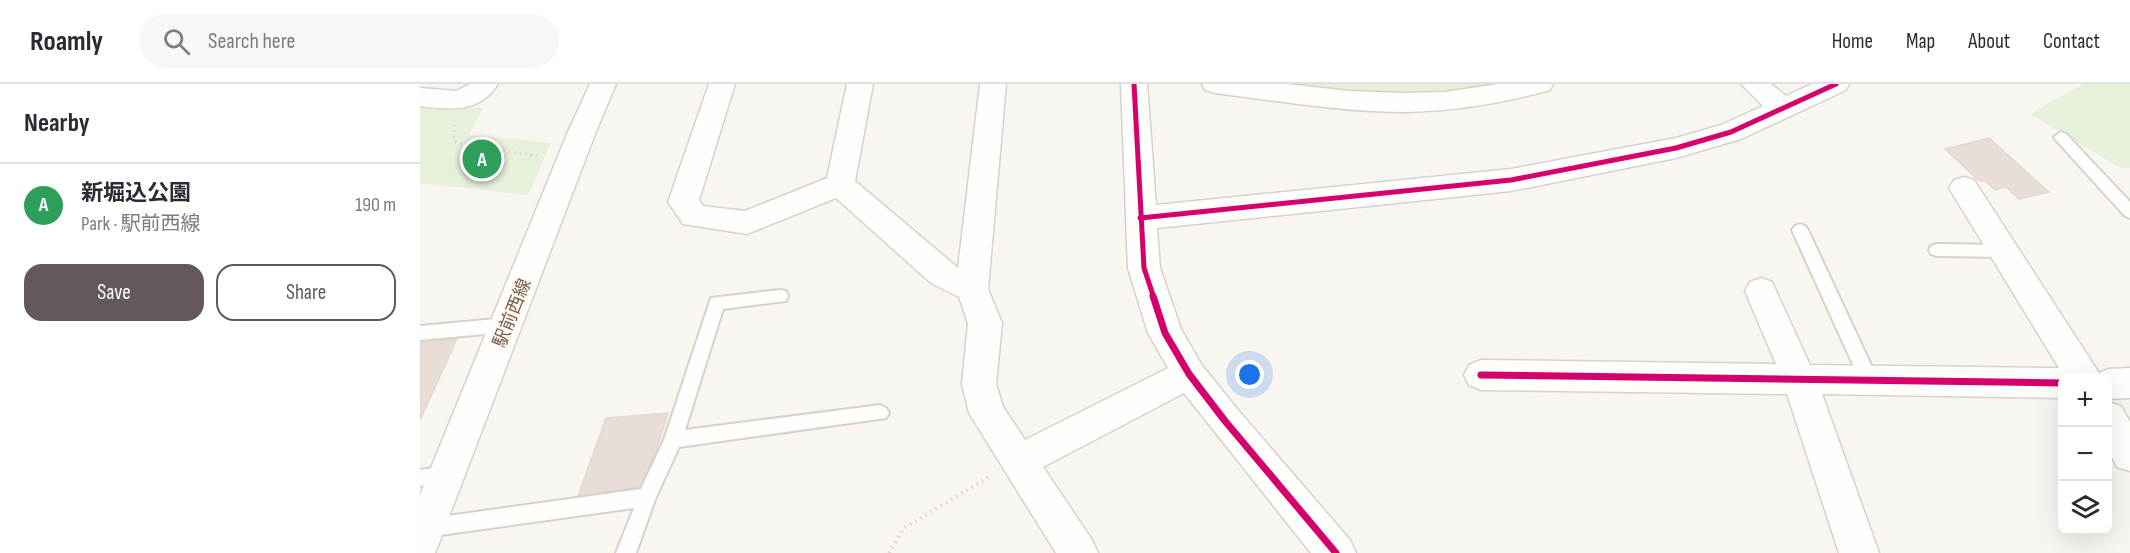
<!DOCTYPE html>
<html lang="en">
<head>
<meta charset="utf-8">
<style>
  body { margin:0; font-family:"Sofia Sans Condensed","Noto Sans JP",sans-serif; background:#f7f7f7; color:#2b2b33 }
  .controls { position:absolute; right:18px; bottom:18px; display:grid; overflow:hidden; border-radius:12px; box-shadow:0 6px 24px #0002 }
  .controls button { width:54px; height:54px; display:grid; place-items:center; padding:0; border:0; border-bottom:2px solid #e1e1e2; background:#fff; color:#2b2b33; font:30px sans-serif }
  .you { position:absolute; left:830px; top:291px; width:21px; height:21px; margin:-15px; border:4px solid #fff; border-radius:50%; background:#1a73e8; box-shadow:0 0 0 9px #1a73e833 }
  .badge { display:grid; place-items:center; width:39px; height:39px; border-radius:50%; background:#625958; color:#fff; font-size:20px; font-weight:700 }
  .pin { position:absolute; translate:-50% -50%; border:3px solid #fff; box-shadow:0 2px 6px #0006 }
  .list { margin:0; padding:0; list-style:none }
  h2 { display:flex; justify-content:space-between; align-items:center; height:78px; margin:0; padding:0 24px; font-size:26px }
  h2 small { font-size:20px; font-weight:400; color:#7c7c81 }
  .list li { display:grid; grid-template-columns:39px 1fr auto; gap:18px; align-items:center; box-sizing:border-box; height:84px; padding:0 24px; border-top:2px solid #e1e1e2 }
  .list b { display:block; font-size:22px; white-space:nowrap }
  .list p { margin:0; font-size:20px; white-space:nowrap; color:#7c7c81 }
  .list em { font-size:20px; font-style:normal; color:#7c7c81 }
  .actions { display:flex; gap:12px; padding:18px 24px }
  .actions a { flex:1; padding:14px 0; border:2px solid #625958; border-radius:18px; text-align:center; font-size:21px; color:#625958 }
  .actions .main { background:#625958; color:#fff }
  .icon { flex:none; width:33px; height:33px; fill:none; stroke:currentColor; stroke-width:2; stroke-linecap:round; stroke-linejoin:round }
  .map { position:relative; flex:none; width:1710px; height:469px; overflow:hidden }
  header { display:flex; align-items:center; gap:36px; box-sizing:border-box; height:84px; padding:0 30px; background:#fff; border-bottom:2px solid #e1e1e2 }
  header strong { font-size:28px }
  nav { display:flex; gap:33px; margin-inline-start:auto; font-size:21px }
  .search { width:420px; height:54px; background:#f7f7f7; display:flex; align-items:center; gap:15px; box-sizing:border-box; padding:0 21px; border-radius:33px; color:#7c7c81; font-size:22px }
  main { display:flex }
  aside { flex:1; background:#fff }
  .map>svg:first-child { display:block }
  .green { fill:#e7f0db }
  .building { fill:#e6ded7; stroke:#e2d8d2; stroke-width:1.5 }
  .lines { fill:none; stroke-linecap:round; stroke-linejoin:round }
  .service-casing { stroke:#d7d1cb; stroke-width:4 }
  .minor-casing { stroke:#d7d1cb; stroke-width:3 }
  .tertiary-casing { stroke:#d7d1cb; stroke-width:3 }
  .path-far1 { stroke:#dcd5d0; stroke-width:3; stroke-dasharray:1.5 4; stroke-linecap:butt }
  .path { stroke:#dcd5d0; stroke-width:4; stroke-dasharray:1.5 4.5; stroke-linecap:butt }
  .service { fill:#fefefd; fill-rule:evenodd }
  .minor { fill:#fefefd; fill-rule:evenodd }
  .tertiary { fill:#fefefd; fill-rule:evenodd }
  .cycleway-far1-casing { stroke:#fffaf3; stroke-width:8 }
  .cycleway-casing { stroke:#fffaf3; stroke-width:10 }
  .cycleway-far1 { stroke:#d6006c; stroke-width:5 }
  .cycleway { stroke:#d6006c; stroke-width:7 }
  .labels { text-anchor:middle; stroke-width:4.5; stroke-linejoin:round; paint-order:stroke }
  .street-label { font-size:18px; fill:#7a5c4d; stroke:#fffaf3 }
</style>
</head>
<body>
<header>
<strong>Roamly</strong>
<div class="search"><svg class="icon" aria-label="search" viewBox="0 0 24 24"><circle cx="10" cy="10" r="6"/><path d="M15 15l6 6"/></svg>Search here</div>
<nav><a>Home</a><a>Map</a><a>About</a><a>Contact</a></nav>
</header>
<main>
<aside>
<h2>Nearby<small></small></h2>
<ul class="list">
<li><span class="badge" style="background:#2e9e5b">A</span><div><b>新堀込公園</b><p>Park · 駅前西線</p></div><em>190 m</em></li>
</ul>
<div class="actions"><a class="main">Save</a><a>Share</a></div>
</aside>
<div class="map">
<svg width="1710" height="469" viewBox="0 0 1710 469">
  <rect width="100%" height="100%" fill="#f9f5f0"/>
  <!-- green -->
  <path class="green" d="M854,0H1083L1060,5L974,12Z
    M1663,0H1710V84H1701L1610,30Z
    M0,20L63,24L49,51L131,59L108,111L0,99Z"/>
  <!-- building -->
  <path class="building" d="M1569,54L1629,108L1599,115L1586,103L1575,106L1564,96L1559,97L1525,65Z
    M37,255L0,336V259Z
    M248,329L236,368L219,403L158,412L186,334Z"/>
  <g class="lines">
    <defs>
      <path id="service" d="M1641,48L1646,50L1710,118V134L1705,132L1636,56L1634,53Z
        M1380,140L1385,142L1388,146L1458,296L1455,301L1449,303L1443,301L1440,296L1372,146L1375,142Z
        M1517,160L1582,161L1588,163L1590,167L1588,171L1582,173L1517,172L1511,170L1509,166L1511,162Z
        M360,206L366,207L368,212L366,217L303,225L265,346L460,321L466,324L469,329L466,334L259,363L236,413L216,469H196L214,424L6,453L0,451V437L6,435L221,405L244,356L291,214Z
        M87,234L93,236L95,241L93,246L87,248L0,256V242Z
        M27,382L34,384L36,390L34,396L0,402V386Z"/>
      <path id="minor" d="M50,0H78C60,29 30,26 0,22V4L36,7Z
        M289,0H315L279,116L283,122L325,127L407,94L427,0H453L435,97L538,184L560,0H586L568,205L582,239L576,300L583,323L605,356L748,284L728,249L708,184L701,0H727L736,121L1091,85L1256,54L1301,41L1343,22L1321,0H1351L1366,12L1392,0H1429L1426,6L1321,55L1256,74L1091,107L737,144L740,184L761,245L781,280L818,326L930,456L936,469H891L764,309L623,383L672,456L678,469H636L549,329L542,300L548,239L539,213L511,199L416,114L327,150L263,140L248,118Z
        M782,0H866L930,7L984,9L1025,8L1078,0H1133L1130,6C1083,19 1034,27 986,28C922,28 858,17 795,9L785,6Z
        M1544,93L1554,96L1679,289L1688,285L1710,284V314L1688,315V294H1642V314L1402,310L1459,469H1419L1367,310L1061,306L1049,301L1044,291L1049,281L1061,276L1356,280L1325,207L1330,198L1341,194L1352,198L1390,281L1639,284L1529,104L1534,96Z
        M1688,318L1701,322L1710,338V387L1697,383L1688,365Z"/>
      <path id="tertiary" d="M170,0H196L175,50L19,459L15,469H0V411L147,50Z"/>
    </defs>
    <!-- service casing -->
    <use href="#service" class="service-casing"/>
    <!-- minor casing -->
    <use href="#minor" class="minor-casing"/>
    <!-- tertiary casing -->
    <use href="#tertiary" class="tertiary-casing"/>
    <!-- path-far1 -->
    <path class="path-far1" d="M34,41V56L41,60L119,72"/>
    <!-- path -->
    <path class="path" d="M469,469L484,444L569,393"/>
    <!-- service -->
    <use href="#service" class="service"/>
    <!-- minor -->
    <use href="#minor" class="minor"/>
    <!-- tertiary -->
    <use href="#tertiary" class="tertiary"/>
    <defs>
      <path id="cycleway-far1" d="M714,0L724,184L734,214
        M720,134L1091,96L1256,64L1311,48L1416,0"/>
      <path id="cycleway" d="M733,212L745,249L769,290L805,337L916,469
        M1061,291L1642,299"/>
    </defs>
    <!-- cycleway-far1 casing -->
    <use href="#cycleway-far1" class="cycleway-far1-casing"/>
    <!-- cycleway casing -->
    <use href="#cycleway" class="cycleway-casing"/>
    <!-- cycleway-far1 -->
    <use href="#cycleway-far1" class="cycleway-far1"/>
    <!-- cycleway -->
    <use href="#cycleway" class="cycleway"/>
  </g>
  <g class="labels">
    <!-- street labels -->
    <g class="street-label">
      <text transform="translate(92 229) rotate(-68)" y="6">駅前西線</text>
    </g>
  </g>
</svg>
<div class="controls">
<button>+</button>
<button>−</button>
<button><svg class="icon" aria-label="layers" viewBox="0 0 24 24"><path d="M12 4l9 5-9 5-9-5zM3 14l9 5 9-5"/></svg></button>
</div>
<div class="you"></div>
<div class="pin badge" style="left:62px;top:75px;background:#2e9e5b">A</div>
</div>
</main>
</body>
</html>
